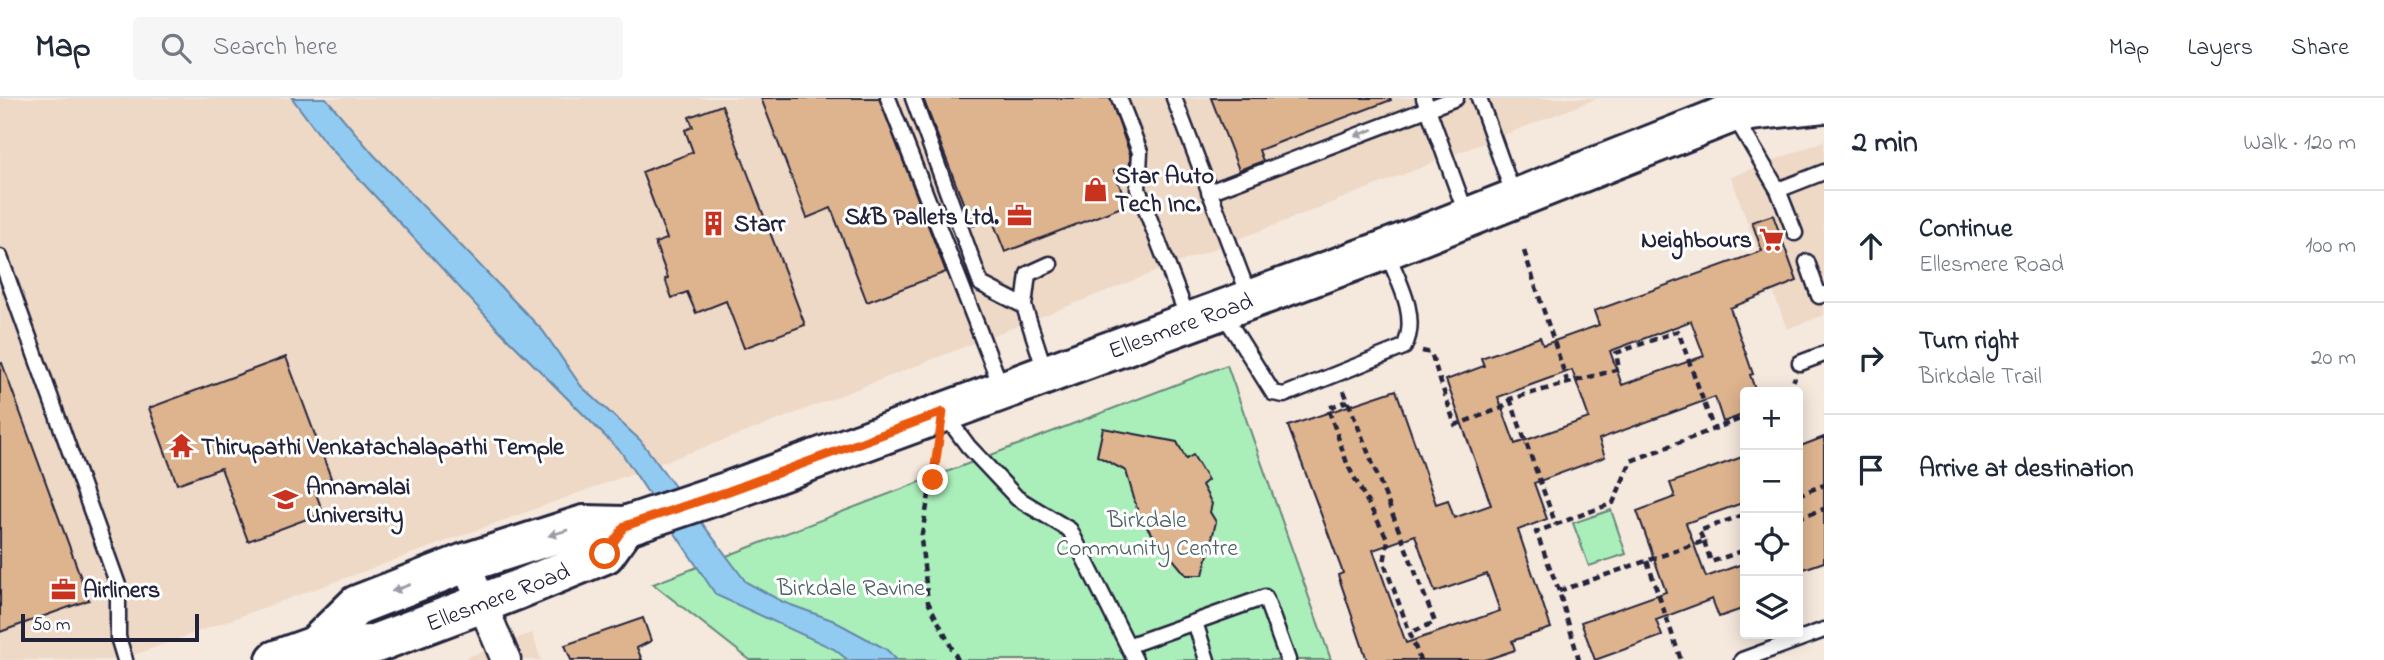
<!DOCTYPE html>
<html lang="en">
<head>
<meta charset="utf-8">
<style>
  body { margin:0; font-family:"Indie Flower",sans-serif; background:#f6f6f7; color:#1f2937 }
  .controls { position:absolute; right:21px; bottom:21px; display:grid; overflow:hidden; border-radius:7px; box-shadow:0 4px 18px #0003 }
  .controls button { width:63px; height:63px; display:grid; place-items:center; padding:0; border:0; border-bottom:2px solid #e0e1e3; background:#fff; color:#1f2937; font:35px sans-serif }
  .scale { position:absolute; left:21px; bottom:18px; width:178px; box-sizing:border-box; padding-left:7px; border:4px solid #22223b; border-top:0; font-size:19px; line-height:24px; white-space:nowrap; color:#22223b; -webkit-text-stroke:5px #fff; paint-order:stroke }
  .stop { position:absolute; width:21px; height:21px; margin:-16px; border:5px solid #ea580c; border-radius:50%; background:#fff }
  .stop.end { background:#ea580c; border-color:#fff; box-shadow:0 2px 7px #0008 }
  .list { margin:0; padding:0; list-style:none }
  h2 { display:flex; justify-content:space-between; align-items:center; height:91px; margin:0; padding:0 28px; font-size:30px }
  h2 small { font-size:23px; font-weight:400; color:#747a83 }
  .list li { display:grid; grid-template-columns:46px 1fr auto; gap:21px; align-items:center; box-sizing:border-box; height:112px; padding:0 28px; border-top:2px solid #e0e1e3 }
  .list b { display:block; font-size:26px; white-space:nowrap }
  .list p { margin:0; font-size:23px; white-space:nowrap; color:#747a83 }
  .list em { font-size:23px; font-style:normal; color:#747a83 }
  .icon { flex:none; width:38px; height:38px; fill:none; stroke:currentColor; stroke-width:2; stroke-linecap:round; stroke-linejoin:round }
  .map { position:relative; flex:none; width:1824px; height:562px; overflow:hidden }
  header { display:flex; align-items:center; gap:42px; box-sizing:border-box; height:98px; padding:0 35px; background:#fff; border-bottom:2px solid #e0e1e3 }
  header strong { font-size:33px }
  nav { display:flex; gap:38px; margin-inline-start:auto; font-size:24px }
  .search { width:490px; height:63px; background:#f6f6f7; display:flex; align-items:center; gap:18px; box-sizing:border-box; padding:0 24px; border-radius:7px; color:#747a83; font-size:26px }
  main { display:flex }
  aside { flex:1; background:#fff }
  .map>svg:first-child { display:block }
  .built { fill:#eed8c6 }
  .green { fill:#aaefba; stroke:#66887a; stroke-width:2 }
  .water { fill:#92cbf1; stroke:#6587a8; stroke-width:2 }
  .building { fill:#deb48f; stroke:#22223b; stroke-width:2; fill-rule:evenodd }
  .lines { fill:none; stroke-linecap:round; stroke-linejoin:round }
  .lane-casing { stroke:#22223b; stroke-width:19 }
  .street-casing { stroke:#22223b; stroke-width:33 }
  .secondary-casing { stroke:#22223b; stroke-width:44 }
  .path { stroke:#22223b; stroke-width:4.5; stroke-dasharray:7 5; stroke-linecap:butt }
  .lane { stroke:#fff; stroke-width:14 }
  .street { stroke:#fff; stroke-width:28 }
  .secondary { stroke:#fff; stroke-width:38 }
  .oneway { fill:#9c9ca7 }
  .route { stroke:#ea580c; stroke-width:9 }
  .labels { text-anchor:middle; stroke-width:6; stroke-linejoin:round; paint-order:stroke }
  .poi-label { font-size:24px; font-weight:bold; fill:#22223b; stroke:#fff; text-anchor:start }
  .street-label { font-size:24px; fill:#22223b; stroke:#fff }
  .park-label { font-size:24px; fill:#4b6061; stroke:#fff }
</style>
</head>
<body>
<header>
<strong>Map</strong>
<div class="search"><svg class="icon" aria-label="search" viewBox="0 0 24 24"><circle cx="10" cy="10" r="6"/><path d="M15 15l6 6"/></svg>Search here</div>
<nav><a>Map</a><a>Layers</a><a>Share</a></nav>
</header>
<main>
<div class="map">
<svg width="1824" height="562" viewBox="0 0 1824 562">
  <rect width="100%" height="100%" fill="#f5e8dd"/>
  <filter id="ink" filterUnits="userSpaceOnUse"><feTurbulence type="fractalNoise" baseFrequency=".0143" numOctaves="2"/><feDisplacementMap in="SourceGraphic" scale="14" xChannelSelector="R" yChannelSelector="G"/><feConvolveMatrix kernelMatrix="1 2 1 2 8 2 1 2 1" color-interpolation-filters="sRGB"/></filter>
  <g filter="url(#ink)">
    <!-- built -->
    <path class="built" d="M0,0H1598L765,327L120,562H0Z
      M1824,43V217L1787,231L1731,79Z
      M532,535L541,562H460Z"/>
    <!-- green -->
    <path class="green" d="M1227,267L1331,562H750L653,486Z
      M1611,412L1626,456L1589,468L1573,425Z"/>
    <!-- water -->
    <path class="water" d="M292,0H326L373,56L543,233L581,288L640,342L746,484L783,504L832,522L886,551L897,562H848L834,551L716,497L621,354L498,231L324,43Z"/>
    <!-- building -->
    <path class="building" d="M761,0H879L946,174L867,204L831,110L807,120Z
      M923,0H1110L1130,56V67L1114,73L1127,107L1005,154L992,121L972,128Z
      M1211,0H1390L1391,2L1259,52L1263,63L1239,72Z
      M722,7L805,227L744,250L726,203L696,215L687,194L672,200L665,181L668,180L655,145L667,141L642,74L693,54L685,32L693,29L689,19Z
      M1773,117L1797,183L1730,210L1753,276L1750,277L1756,294H1745V316L1723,324L1715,299L1599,341L1605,359L1534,385L1547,421L1518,432L1551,530L1512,543L1515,552L1485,562H1367L1338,477L1343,475L1288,328L1396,292L1436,406L1448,402L1454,420L1491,407L1446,282L1484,268L1481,260L1540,239L1543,247L1599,227L1594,213L1762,153L1752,124ZM1691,223L1704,258L1622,287L1610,253ZM1572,272L1589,320L1515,346L1498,299ZM1415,437L1435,494L1487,476L1500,513L1406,545L1373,452Z
      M286,259L331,380L313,387L323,415L248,443L221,370L177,386L149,310Z
      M2,265L89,502L0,534V266Z
      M1103,330L1177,344L1186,361L1193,357L1208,382L1202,387L1212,406L1210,414L1216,424L1203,477H1186L1140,421L1126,373L1097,358Z
      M1824,339V464L1798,473V349Z
      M1745,358V404L1686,425L1706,479L1745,465V510L1719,519L1712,501L1656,522L1662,538L1595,562L1581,524L1666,494L1637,413L1675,399L1670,385Z
      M643,520L651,543L637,550L642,562H571L565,547Z"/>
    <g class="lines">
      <defs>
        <path id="lane" d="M888,0L1002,291
          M913,0L981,186L1024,208
          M1119,0L1140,54L1138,91L1189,223
          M1174,0L1250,200
          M1424,0L1467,118
          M1479,0L1515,101
          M1735,19L1778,92L1824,74
          M1778,92L1795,135
          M1209,94L1456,0
          M0,159L118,487V539L125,562
          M1807,164L1819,198L1824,196
          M1223,215L1273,295L1284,297L1404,249C1420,219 1398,182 1386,153
          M1800,265L1824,256
          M1046,276L1024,208L1028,176L1050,166
          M945,317L968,348L1017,400L1070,432L1135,562
          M1195,524L1207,562
          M1130,547L1265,499L1288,562
          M1742,562L1824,532"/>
        <path id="street" d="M465,465L506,562"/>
        <g id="secondary">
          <path id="s1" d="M315,548L357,507L465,465L584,427L625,428L729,393L1385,152L1732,15L1824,5"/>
          <path id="s2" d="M276,562L315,548L371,547L517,492L605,456L625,428"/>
        </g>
      </defs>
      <!-- lane casing -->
      <use href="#lane" class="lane-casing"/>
      <!-- street casing -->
      <use href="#street" class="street-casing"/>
      <!-- secondary casing -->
      <use href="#secondary" class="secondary-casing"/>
      <!-- path -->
      <path class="path" d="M1524,153L1568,286
        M1422,253L1431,255L1455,327L1502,310L1510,301L1619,271L1616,255L1678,233L1714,332
        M1344,293L1435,524L1410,535
        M1789,294L1795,279
        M1510,301L1556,427
        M1348,303L1328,310L1348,368L1388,442L1384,465L1420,562
        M938,348L921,441L928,504L958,562
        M1798,397L1824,387
        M1798,420L1824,411
        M1704,443L1711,464L1745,452
        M1647,463L1681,562
        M1559,493L1704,443L1699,433L1745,416
        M1579,562L1559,493L1536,434L1613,405L1631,363L1745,319"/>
      <!-- lane -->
      <use href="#lane" class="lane"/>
      <!-- street -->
      <use href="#street" class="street"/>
      <!-- secondary -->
      <use href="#secondary" class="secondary"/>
    </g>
    <!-- one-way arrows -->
    <defs><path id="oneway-solid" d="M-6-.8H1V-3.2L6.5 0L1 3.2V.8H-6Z" transform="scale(1.75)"/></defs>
    <g class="oneway">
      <use href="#oneway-solid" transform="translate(1364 35) rotate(159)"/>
      <use href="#oneway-solid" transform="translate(558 435) rotate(163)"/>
      <use href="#oneway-solid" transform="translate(401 490) rotate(159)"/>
    </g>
  </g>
  <g class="lines" filter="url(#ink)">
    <!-- route -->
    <path class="route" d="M605,456L625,428L729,393L943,314L933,382"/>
  </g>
  <!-- icons -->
  <defs>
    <symbol id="shop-bare" viewBox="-9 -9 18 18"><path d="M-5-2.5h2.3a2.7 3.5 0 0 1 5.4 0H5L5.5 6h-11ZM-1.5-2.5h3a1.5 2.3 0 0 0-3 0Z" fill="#c8321e" stroke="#fff" stroke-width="2.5" paint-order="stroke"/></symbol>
    <symbol id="office-bare" viewBox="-9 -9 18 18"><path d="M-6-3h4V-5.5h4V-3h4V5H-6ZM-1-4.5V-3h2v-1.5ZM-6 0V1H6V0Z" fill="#c8321e" stroke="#fff" stroke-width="2.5" paint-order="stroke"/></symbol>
    <symbol id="building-bare" viewBox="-9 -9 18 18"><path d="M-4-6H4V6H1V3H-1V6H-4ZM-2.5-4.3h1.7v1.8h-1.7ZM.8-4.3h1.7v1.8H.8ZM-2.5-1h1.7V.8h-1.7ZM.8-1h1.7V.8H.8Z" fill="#c8321e" stroke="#fff" stroke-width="2.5" paint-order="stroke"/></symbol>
    <symbol id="supermarket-bare" viewBox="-9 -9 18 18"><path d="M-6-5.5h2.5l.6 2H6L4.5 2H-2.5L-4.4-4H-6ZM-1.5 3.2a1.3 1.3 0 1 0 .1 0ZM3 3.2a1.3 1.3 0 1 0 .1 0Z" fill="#c8321e" stroke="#fff" stroke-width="2.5" paint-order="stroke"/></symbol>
    <symbol id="temple-bare" viewBox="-9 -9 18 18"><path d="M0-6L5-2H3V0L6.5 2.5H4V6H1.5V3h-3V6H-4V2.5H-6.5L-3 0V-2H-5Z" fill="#c8321e" stroke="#fff" stroke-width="2.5" paint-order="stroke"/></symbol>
    <symbol id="university-bare" viewBox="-9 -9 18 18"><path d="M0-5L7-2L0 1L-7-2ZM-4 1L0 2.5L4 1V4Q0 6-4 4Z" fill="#c8321e" stroke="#fff" stroke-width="2.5" paint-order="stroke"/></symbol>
  </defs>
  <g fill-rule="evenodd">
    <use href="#shop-bare" x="1078" y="74" width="35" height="35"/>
    <use href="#office-bare" x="1002" y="100" width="35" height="35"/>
    <use href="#building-bare" x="696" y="108" width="35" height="35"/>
    <use href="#supermarket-bare" x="1754" y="124" width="35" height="35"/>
    <use href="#temple-bare" x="164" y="330" width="35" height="35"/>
    <use href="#university-bare" x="268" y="384" width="35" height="35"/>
    <use href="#office-bare" x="46" y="474" width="35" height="35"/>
  </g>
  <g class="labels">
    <!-- poi labels -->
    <g class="poi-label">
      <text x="1115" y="85">Star Auto<tspan x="1115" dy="28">Tech Inc.</tspan></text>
      <text x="999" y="126" text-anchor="end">S&amp;B Pallets Ltd.</text>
      <text x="734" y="133">Starr</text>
      <text x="1752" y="149" text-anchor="end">Neighbours</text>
      <text x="201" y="356">Thirupathi Venkatachalapathi Temple</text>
      <text x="306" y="396">Annamalai<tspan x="306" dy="28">University</tspan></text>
      <text x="83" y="499">Airliners</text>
    </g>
    <!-- street labels -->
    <g class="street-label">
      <text dy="8" stroke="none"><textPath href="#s1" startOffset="931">Ellesmere Road</textPath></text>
      <text dy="8" stroke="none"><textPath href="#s2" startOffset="233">Ellesmere Road</textPath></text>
    </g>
    <!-- park labels -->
    <g class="park-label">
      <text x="1147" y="429">Birkdale<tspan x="1147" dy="28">Community Centre</tspan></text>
      <text x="851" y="497">Birkdale Ravine</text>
    </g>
  </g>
</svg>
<div class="controls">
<button>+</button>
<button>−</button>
<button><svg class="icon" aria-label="locate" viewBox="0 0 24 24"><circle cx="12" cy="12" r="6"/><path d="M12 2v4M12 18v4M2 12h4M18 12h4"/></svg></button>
<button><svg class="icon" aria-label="layers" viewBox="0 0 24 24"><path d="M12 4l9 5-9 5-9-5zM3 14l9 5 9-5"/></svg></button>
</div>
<div class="scale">50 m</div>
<div class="stop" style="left:605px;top:456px"></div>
<div class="stop end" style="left:933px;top:382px"></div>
</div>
<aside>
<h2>2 min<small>Walk · 120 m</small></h2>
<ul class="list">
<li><svg class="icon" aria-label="ahead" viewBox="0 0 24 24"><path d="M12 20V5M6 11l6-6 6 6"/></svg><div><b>Continue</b><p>Ellesmere Road</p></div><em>100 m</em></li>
<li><svg class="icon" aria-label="right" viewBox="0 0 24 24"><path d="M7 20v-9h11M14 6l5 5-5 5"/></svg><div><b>Turn right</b><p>Birkdale Trail</p></div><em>20 m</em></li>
<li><svg class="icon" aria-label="arrive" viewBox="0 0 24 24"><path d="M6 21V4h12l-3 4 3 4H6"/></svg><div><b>Arrive at destination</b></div></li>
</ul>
</aside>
</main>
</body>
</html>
